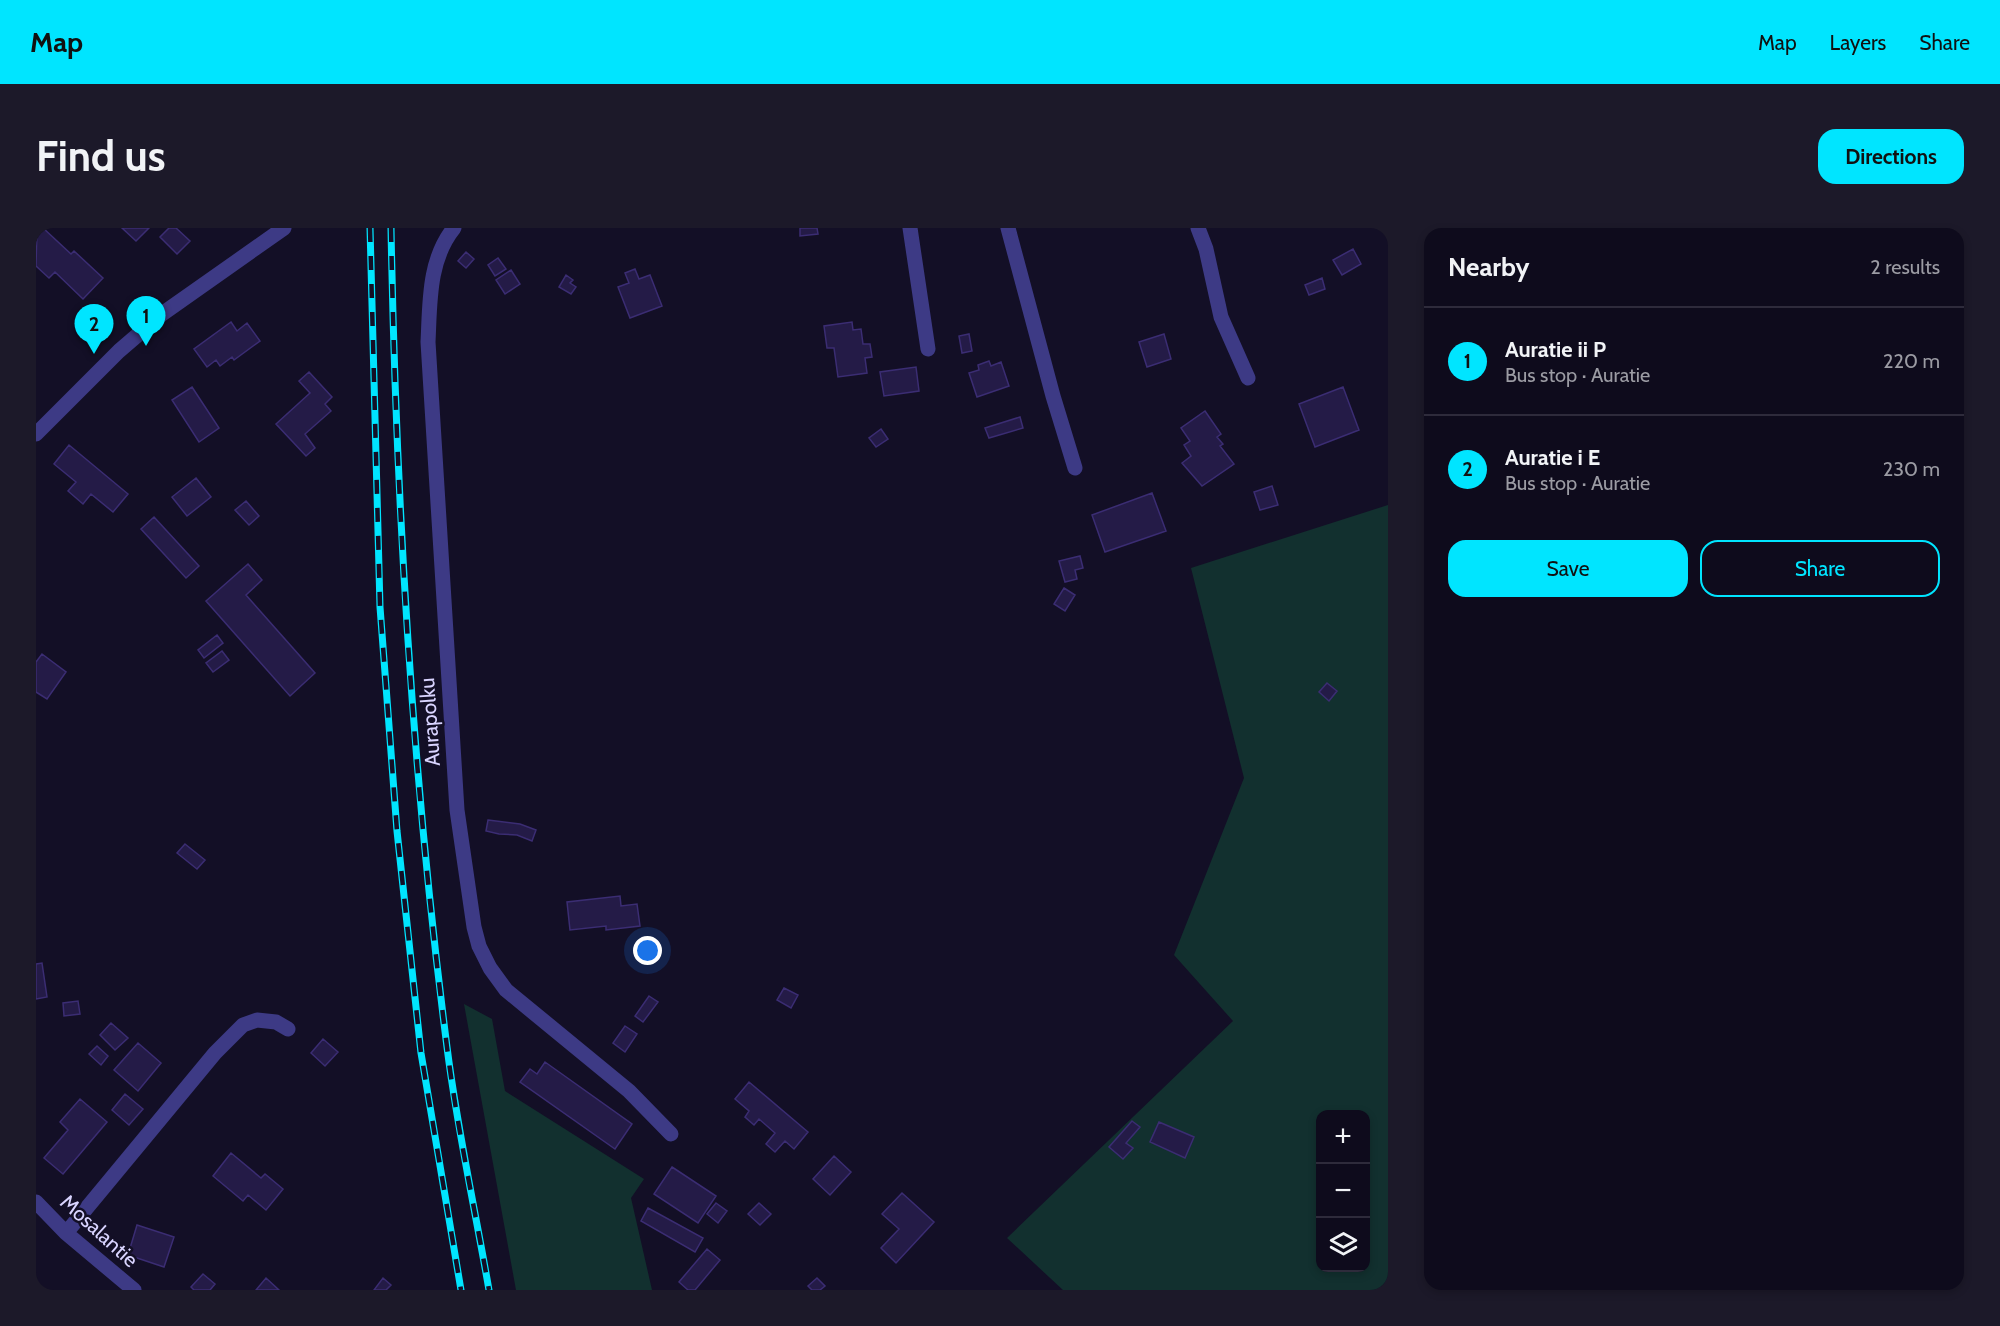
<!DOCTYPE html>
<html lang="en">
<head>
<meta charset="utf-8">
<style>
  body { margin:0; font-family:Cabin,sans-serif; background:#1c1929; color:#f1f3f6 }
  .controls { position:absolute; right:18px; bottom:18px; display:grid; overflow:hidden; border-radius:12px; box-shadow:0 3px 9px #0003 }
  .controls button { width:54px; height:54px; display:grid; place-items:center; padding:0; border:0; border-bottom:2px solid #2e2b3b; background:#0e0b1c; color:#f1f3f6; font:30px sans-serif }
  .you { position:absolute; left:612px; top:723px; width:21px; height:21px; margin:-15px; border:4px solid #fff; border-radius:50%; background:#1a73e8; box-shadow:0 0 0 9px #1a73e833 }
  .badge { display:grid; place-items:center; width:39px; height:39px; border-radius:50%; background:#00e5ff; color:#111; font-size:20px; font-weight:700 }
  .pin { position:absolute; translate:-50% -50px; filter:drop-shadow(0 2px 3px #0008) }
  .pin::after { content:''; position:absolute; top:32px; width:21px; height:18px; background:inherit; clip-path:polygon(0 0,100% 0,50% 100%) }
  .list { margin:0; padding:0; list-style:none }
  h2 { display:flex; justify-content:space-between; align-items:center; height:78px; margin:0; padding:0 24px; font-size:26px }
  h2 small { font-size:20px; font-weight:400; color:#9b9ba3 }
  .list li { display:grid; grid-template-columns:39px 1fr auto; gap:18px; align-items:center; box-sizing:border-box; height:108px; padding:0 24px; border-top:2px solid #2e2b3b }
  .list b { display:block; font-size:22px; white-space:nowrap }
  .list p { margin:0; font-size:20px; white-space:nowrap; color:#9b9ba3 }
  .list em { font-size:20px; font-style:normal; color:#9b9ba3 }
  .actions { display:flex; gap:12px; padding:18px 24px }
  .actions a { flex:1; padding:14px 0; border:2px solid #00e5ff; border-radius:18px; text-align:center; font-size:21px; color:#00e5ff }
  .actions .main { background:#00e5ff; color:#111 }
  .icon { flex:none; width:33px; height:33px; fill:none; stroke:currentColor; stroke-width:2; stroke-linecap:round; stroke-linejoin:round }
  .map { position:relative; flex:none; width:1352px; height:1062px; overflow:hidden; border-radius:18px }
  header { display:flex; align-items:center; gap:36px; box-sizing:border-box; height:84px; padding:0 30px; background:#00e5ff; color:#111 }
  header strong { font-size:28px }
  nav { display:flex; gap:33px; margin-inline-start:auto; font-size:21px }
  .intro { display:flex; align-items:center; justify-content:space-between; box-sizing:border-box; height:144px; padding:0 36px }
  h1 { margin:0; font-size:42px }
  .button { padding:15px 27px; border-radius:18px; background:#00e5ff; color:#111; font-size:21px; font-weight:700 }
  main { display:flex; gap:36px; padding:0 36px }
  aside { flex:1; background:#0e0b1c; border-radius:18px; box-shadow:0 3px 9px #0003 }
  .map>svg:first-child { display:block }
  .green { fill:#12302f; fill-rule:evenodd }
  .building { fill:#241b47; stroke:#3b2d73; stroke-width:1.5 }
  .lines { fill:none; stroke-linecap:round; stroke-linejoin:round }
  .minor { stroke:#3d3a85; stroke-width:15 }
  .rail-casing { stroke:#00e5ff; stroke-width:7 }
  .rail { stroke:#130f26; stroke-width:4.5; stroke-dasharray:14; stroke-linecap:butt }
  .labels { text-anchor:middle; stroke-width:5; stroke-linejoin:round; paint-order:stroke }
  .street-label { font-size:21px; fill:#d9d4ff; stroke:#130f26 }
</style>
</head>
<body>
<header>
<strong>Map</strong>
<nav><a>Map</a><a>Layers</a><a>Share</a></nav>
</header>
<div class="intro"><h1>Find us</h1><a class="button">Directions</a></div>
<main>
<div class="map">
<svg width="1352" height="1062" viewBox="0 0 1352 1062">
  <rect width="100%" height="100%" fill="#130f26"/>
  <!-- green -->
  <path class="green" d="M1352,277V1062H1027L971,1010L1197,793L1138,727L1208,550L1155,340ZM1284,886H1330V1040H1284Z
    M428,776L456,791L469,863L608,951L595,970L616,1062H480Z"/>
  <!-- building -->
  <path class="building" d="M1,0H7L35,26L38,23L67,50L47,71L19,44L13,50L0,38Z
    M86,0H113L100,13Z
    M133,0H140L154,13L141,26L124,9Z
    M764,0H781L782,6L764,8Z
    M1317,21L1325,36L1306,47L1297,32Z
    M430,24L438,31L430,40L422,33Z
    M462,30L470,41L459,48L452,37Z
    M599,41L603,51L614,47L626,78L594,90L582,59L593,55L589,45Z
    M475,42L484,56L469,66L460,52Z
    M530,47L537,52L534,55L540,59L535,66L523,59Z
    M1286,50L1289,61L1273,67L1269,57Z
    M195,94L201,103L211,95L224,113L198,132L196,129L184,138L180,132L171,139L158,121Z
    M816,94L817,102L825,101L827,116H834L836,129L829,130L831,145L802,149L798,120H791L788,98Z
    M933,106L936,123L926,125L923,108Z
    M1128,106L1135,131L1111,139L1103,114Z
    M953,133L955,138L965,134L973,158L941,169L933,145L943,142L942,137Z
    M880,139L883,163L848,168L844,144Z
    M273,144L296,169L289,176L295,183L269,206L279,220L270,228L240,196L274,165L263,153Z
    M156,159L183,200L163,214L136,172Z
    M1307,159L1323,202L1279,219L1263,176Z
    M1169,183L1185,206L1181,209L1187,216L1184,218L1198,236L1166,258L1146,235L1155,228L1148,217L1154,213L1145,200Z
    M984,189L987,200L953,210L949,200Z
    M845,201L852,211L840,219L833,210Z
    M33,217L92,266L77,284L55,266L47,276L32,263L40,254L18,236Z
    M160,250L175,269L151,288L136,269Z
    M1236,258L1242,277L1224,282L1218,264Z
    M1116,265L1130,303L1069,324L1056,287Z
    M210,273L223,288L213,297L199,282Z
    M118,289L163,338L150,350L105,301Z
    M1044,328L1047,340L1039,342L1041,351L1029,354L1023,333Z
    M212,336L226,352L210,367L279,445L254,468L170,373Z
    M1028,360L1039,367L1029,383L1018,376Z
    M181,407L187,415L168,430L162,422Z
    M186,423L193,432L177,444L170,435Z
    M6,426L30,444L11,471L0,464V434Z
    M1291,455L1301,463L1293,473L1283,464Z
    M452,592L484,596L500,602L496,613L481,607L463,606L450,603Z
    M149,616L169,632L161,641L141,625Z
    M584,668L585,678L601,676L604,698L570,702V698L534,702L531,674Z
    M6,735L11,769L0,771V736Z
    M748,760L762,767L755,780L741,772Z
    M613,768L622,774L607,794L599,788Z
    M42,773L44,786L28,788L27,775Z
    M75,795L92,810L79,822L64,807Z
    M589,798L601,806L589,824L577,815Z
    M287,811L302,824L289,838L275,825Z
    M102,815L125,835L102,863L78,842Z
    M61,818L72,828L65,837L53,826Z
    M509,834L596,896L579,921L484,854L494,841L501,846Z
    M713,854L772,904L758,921L749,913L739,924L730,916L739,905L723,891L718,897L709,889L713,883L699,871Z
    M89,866L107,881L93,897L76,882Z
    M44,871L71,894L27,946L8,930L32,902L24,894Z
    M1096,893L1104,899L1090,915L1097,920L1087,931L1073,919Z
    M1123,894L1158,909L1149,930L1114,914Z
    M195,925L225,950L229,946L247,961L230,982L212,967L207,973L177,948Z
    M798,928L815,944L794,967L777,951Z
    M636,939L680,968L662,995L618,966Z
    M866,965L898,994L860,1035L845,1020L863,1001L846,986Z
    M680,975L691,983L682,995L671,986Z
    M723,975L735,986L724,997L712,986Z
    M612,980L667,1010L659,1024L605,993Z
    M101,997L138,1009L128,1039L92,1027Z
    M671,1021L684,1032L659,1062H652L643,1054Z
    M167,1046L179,1056L174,1062H158L155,1059Z
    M230,1050L243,1062H220Z
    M347,1050L355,1057L350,1062H338Z
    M781,1050L789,1058L784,1062H776L772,1058Z"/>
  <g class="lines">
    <!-- minor -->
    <path class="minor" d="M418,0C392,32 394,76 392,114L421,582L438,699L443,718L454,740L470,762L593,863L635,906
      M874,0L892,121
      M972,0L1017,168L1039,240
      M1162,0L1170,21L1185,89L1212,150
      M0,206L83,123L126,86L248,0
      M0,974L30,1005L98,1062
      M30,1005L179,825L207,797L221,792L240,794L252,801"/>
    <defs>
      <path id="rail" d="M334,0L344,379L361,603L385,825L425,1062
        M355,0C360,274 376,547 411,819C421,900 439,981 453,1062"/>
    </defs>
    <!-- rail casing -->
    <use href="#rail" class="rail-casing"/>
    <!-- rail -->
    <use href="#rail" class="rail"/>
  </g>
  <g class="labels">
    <!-- street labels -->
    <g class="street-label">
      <text transform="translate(394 494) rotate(-94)" y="7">Aurapolku</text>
      <text transform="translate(63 1003) rotate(42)" y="7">Mosalantie</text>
    </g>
  </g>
</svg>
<div class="controls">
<button>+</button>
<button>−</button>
<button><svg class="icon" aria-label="layers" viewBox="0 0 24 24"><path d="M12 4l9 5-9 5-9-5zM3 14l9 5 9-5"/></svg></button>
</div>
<div class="you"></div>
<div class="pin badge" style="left:110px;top:118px">1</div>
<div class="pin badge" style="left:58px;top:126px">2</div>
</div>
<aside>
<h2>Nearby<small>2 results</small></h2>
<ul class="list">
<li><span class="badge">1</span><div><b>Auratie ii P</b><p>Bus stop · Auratie</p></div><em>220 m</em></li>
<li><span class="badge">2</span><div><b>Auratie i E</b><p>Bus stop · Auratie</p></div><em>230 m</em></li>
</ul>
<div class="actions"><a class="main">Save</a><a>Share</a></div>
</aside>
</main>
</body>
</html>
